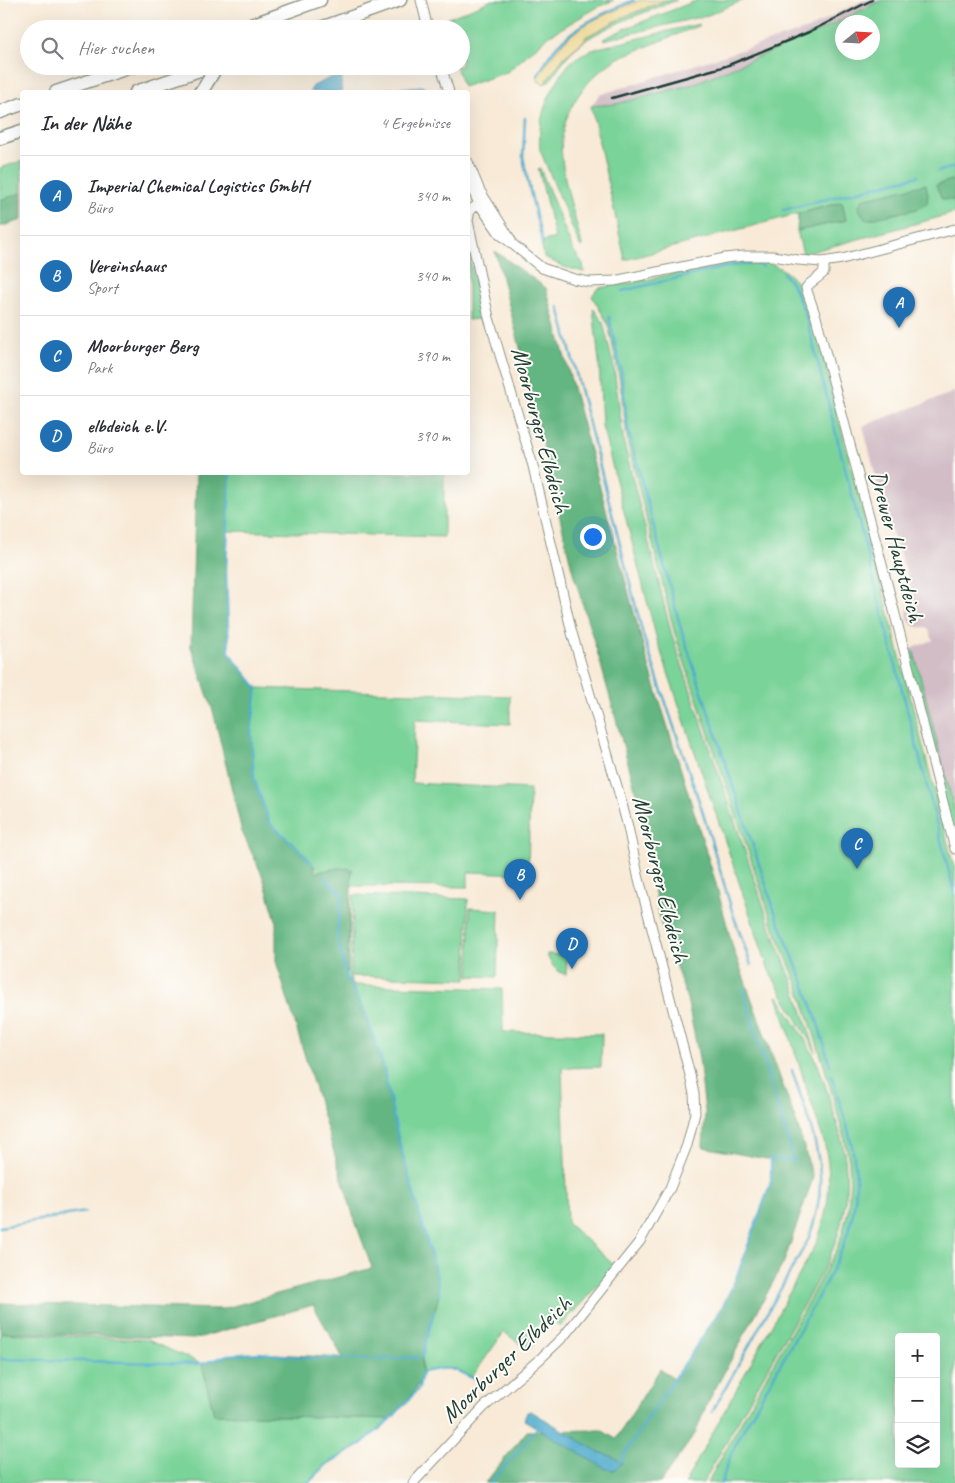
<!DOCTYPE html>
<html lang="de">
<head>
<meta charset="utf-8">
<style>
  body { margin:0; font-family:Caveat,sans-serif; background:#f7f7f7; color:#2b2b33 }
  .controls { position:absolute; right:15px; bottom:15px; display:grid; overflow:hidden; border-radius:5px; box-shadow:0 5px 20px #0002 }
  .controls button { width:45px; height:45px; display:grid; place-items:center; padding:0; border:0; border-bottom:1px solid #e1e1e2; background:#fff; color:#2b2b33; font:25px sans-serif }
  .compass { position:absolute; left:835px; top:15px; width:45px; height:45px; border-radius:50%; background:#fff; box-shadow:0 5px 20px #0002; rotate:72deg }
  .you { position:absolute; left:592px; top:536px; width:18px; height:18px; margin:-12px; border:4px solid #fff; border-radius:50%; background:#1a73e8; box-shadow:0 0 0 8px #1a73e833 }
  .badge { display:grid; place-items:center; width:32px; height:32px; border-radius:50%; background:#1f6fb2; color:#fff; font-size:16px; font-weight:700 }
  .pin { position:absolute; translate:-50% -41px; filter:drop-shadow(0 1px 2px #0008) }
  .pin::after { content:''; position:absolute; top:26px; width:18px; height:15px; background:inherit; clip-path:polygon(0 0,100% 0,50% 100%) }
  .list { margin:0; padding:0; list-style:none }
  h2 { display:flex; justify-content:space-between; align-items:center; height:65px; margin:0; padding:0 20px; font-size:21px }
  h2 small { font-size:16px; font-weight:400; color:#7c7c81 }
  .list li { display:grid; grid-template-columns:32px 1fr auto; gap:15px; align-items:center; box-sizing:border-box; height:80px; padding:0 20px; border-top:1px solid #e1e1e2 }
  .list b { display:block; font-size:19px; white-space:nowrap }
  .list p { margin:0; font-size:16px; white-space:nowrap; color:#7c7c81 }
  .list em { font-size:16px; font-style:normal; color:#7c7c81 }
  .icon { flex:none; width:28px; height:28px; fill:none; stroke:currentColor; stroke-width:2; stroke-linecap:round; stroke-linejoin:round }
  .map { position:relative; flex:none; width:955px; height:1483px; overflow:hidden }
  .search { position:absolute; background:#fff; box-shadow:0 5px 20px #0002; left:20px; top:20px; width:450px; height:55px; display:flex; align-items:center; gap:12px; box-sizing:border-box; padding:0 18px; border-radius:28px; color:#7c7c81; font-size:19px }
  .panel { position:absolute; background:#fff; box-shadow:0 5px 20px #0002; left:20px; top:90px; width:450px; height:385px; border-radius:5px }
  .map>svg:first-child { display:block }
  .industrial { fill:#d2bdc6 }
  .green { fill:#7ad399; stroke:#4c8866; fill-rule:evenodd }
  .forest { fill:#63b581; stroke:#41795a }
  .sand { fill:#eeda9e; stroke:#868c69 }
  .water { fill:#4faccd; stroke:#377480 }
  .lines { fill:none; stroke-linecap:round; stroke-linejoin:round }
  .stream { stroke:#4faccd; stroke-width:2.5 }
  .minor-casing { stroke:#8c9486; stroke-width:11 }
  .highway-casing { stroke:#8c9486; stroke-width:15 }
  .minor { stroke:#fff; stroke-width:9 }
  .highway { stroke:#fff; stroke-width:12 }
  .rail { stroke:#1f3d34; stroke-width:2.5 }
  .labels { text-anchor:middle; stroke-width:4; stroke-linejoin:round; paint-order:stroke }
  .street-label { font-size:24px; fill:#1f3d34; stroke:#fdfcf7 }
</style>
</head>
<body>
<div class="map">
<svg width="955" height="1483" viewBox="0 0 955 1483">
  <rect width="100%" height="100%" fill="#fdfcf7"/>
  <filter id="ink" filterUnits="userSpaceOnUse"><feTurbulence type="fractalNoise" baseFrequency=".02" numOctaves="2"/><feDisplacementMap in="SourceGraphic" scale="10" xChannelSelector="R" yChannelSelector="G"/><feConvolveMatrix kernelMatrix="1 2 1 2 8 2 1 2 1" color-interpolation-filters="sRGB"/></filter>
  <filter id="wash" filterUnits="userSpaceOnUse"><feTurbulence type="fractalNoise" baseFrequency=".0096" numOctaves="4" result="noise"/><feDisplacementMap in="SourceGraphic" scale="20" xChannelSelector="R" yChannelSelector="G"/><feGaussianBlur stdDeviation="1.12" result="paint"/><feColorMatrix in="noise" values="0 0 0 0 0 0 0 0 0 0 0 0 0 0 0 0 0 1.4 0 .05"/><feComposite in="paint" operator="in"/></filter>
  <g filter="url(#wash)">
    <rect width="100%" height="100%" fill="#f8ead7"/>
    <!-- industrial -->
    <path class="industrial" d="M864,0H882L809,36L690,85L616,104L591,106L599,95L808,29Z
      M955,391V822L910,649L933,640L928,628L917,627L912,625L908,619L907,613L911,594L910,581L886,517L863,426L952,393V392Z"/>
    <!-- green -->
    <path class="green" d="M492,0H614L598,7L550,35L507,72L463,87L456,66H461V29H442L439,22Z
      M666,0H677C647,12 614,22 586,40C579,45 572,51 566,58C559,66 554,80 544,84L564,57L585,39V37L623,17Z
      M698,0H744L708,15L604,40L603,39L624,29Z
      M882,0H955V179L936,185L952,201L955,200V213L803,254L797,231L846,220L842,202L625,260L591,106L616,104L690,85L809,36ZM842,22H872V52H842Z
      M699,24L700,25L698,26L618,58C583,80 557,116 562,159C565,187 575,217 582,245V247L580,246L540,150C538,129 542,109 552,91C557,81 563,70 571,62C586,48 609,46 628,41C652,35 675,29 699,24Z
      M22,161V193L0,200V168Z
      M540,168L573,250L583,264L584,272L564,267L544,257L541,242L555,238L539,171L538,169Z
      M468,249L474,280L485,318L468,320Z
      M743,258C778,261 797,274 810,306L955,871V1483H707L836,1251L842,1234L848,1210L850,1181L849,1161L844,1137L823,1062L799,988L774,928L674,631L628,444L619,376L608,324L592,296L598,288L636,282ZM899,1337H936V1464H899Z
      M593,308L603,322L614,368L624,443L671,632L771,928L795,988L816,1052L769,971L657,640L602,426L599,362Z
      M207,473H444V537L228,531H207Z
      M906,649L914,652L952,801L955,813V842Z
      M257,688L510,696V724L415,720L412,783L530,789L528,874L468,872V887L351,886L349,973L352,985L502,989L503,1032L602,1034L601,1067L562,1068L567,1223L615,1266L560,1327L552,1319L528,1350L504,1332L472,1377C448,1367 446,1368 422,1372V1357L439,1295L437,1277L397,1134L383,1065L346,977L324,877L296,846L270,824L254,779L251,732Z
      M353,895L468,899L467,979L351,976Z
      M470,908L499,910L497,977L469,976Z
      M547,954L567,955L566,975C556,971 550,965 547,954Z
      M777,996L779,997C792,1019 809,1043 819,1067C824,1080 828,1094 832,1107C837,1124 843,1141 845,1159C850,1196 842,1230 827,1263L703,1483H685L815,1246C829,1213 833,1178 824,1142Z
      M0,1333L148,1340L202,1364L214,1414L391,1419L357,1447L327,1464L308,1483H0Z"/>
    <!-- forest -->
    <path class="forest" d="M955,179V200L942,199L936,185Z
      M926,184L928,195L927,204L917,209L866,220L858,208L863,199Z
      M22,193V220L0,227V200Z
      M842,202L846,220L797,231L798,214Z
      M495,251L546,288L645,653L715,880L733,948L797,1124L813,1178L784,1262L707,1404L695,1434L660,1483H485L527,1431L601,1430L616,1439L660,1369L674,1379L723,1306L736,1279L771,1182V1160L703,1147L705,1112L699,1058L687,999L661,924L653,884L656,883L633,781L599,658L572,569L525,367Z
      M196,473H230L226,572L229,653L257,688L251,732L254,779L270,824L296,846L313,864L316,872L339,868L352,869L346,977L352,985L365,1013L383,1065L397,1134L437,1277L439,1295L422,1357L421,1380L405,1405L391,1419L214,1414L202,1364L228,1355L259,1353L343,1358L313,1305L194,1339L0,1332V1303L222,1309L372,1268L354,1218L276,961V920L263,877L242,832L213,711L191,647Z"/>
    <!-- sand -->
    <path class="sand" d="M641,0H666L623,17L585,37L586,39L564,57L544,84L538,81L537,77C548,61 559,44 575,32C594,17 619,9 641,0Z"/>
    <!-- water -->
    <path class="water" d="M341,71L343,73L341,86L342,92H313L310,91L313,86L332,77Z
      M421,86L428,89V92H368L369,91Z
      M531,1411L599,1452L615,1458L622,1463L614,1470L606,1469L524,1420L527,1412Z"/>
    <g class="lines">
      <!-- stream -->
      <path class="stream" d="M537,77C541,70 545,63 549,56C569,27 603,14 634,0
        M525,118L523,157L530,191L543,244
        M938,171L955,167
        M783,210L918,176
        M783,273L793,286L805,313L955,895
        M622,291L730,266L755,263L763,267
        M559,307L644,638L703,813L733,914L751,965
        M609,317L621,371L628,430L681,629L776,915L804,984L817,1020L830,1065
        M230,472L226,572L229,653L257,688L251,732L254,779L270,824L296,846L313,864
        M324,877L342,894L337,934L346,977L365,1013L383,1065L397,1134L437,1277L439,1295
        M0,1227L85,1212
        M0,1359L202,1364L228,1355L259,1353L307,1358L381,1359L422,1357L434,1311
        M712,1412L808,1240C816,1219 821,1198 820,1175C819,1144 802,1101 792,1070
        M618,1464L723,1306L736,1279L771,1182V1159L794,1161L743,989
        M308,1483L327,1464L357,1447L391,1419L419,1388L422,1372L446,1368L456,1370L485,1384
        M491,1483L538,1427
        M722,1483C729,1449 749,1421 765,1391C780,1366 794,1340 808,1315C832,1272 858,1228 856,1178C855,1143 841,1108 831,1075"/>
    </g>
  </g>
  <g filter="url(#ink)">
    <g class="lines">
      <defs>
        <path id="minor" d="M421,0L428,29
          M441,66L449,92
          M468,162L480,191L511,240
          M468,180L479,204L500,234L542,268L574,279L589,282L614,281L725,258L744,256H773L798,260L822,262L842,259L955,229
          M824,262V272C819,278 811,281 806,288L816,317L889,591L955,849
          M413,1483L484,1407L540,1359L564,1336L640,1241L670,1188L687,1145L695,1113L694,1094L690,1075L638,875L628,827L619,793L572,633L533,466L489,318L468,221L470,210L479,204"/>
        <path id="highway" d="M240,29L320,0
          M318,29L400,0
          M56,92L134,66
          M136,92L211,66
          M200,92L202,91L217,66
          M0,112L22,104
          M0,138L22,131"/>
      </defs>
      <!-- minor casing -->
      <use href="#minor" class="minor-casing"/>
      <!-- highway casing -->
      <use href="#highway" class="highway-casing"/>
      <!-- minor -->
      <use href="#minor" class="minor"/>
      <!-- highway -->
      <use href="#highway" class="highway"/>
      <!-- rail -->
      <path class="rail" d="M612,98L726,66L809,32L872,0"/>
    </g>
  </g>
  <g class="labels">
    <!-- street labels -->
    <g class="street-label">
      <text transform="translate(541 430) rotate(75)" y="8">Moorburger Elbdeich</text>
      <text transform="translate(897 546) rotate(75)" y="8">Drewer Hauptdeich</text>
      <text transform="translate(661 879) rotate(76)" y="8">Moorburger Elbdeich</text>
      <text transform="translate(506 1359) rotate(-44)" y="8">Moorburger Elbdeich</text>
    </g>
  </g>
</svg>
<div class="controls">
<button>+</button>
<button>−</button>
<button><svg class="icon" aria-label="layers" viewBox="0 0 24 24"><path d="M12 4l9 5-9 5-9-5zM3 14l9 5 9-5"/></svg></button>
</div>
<svg class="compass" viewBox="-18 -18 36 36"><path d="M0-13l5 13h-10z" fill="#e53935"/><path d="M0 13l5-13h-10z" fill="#7c7c81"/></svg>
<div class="you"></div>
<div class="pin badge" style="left:899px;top:328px">A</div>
<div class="pin badge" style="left:520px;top:900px">B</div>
<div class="pin badge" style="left:857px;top:869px">C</div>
<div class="pin badge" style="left:572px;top:969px">D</div>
<div class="search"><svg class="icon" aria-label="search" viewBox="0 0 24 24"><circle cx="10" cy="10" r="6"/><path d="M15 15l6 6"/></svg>Hier suchen</div>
<section class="panel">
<h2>In der Nähe<small>4 Ergebnisse</small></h2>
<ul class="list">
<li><span class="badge">A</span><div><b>Imperial Chemical Logistics GmbH</b><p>Büro</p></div><em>340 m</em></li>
<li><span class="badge">B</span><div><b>Vereinshaus</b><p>Sport</p></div><em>340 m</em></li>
<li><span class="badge">C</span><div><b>Moorburger Berg</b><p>Park</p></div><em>390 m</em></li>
<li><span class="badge">D</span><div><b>elbdeich e.V.</b><p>Büro</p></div><em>390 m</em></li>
</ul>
</section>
</div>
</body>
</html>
